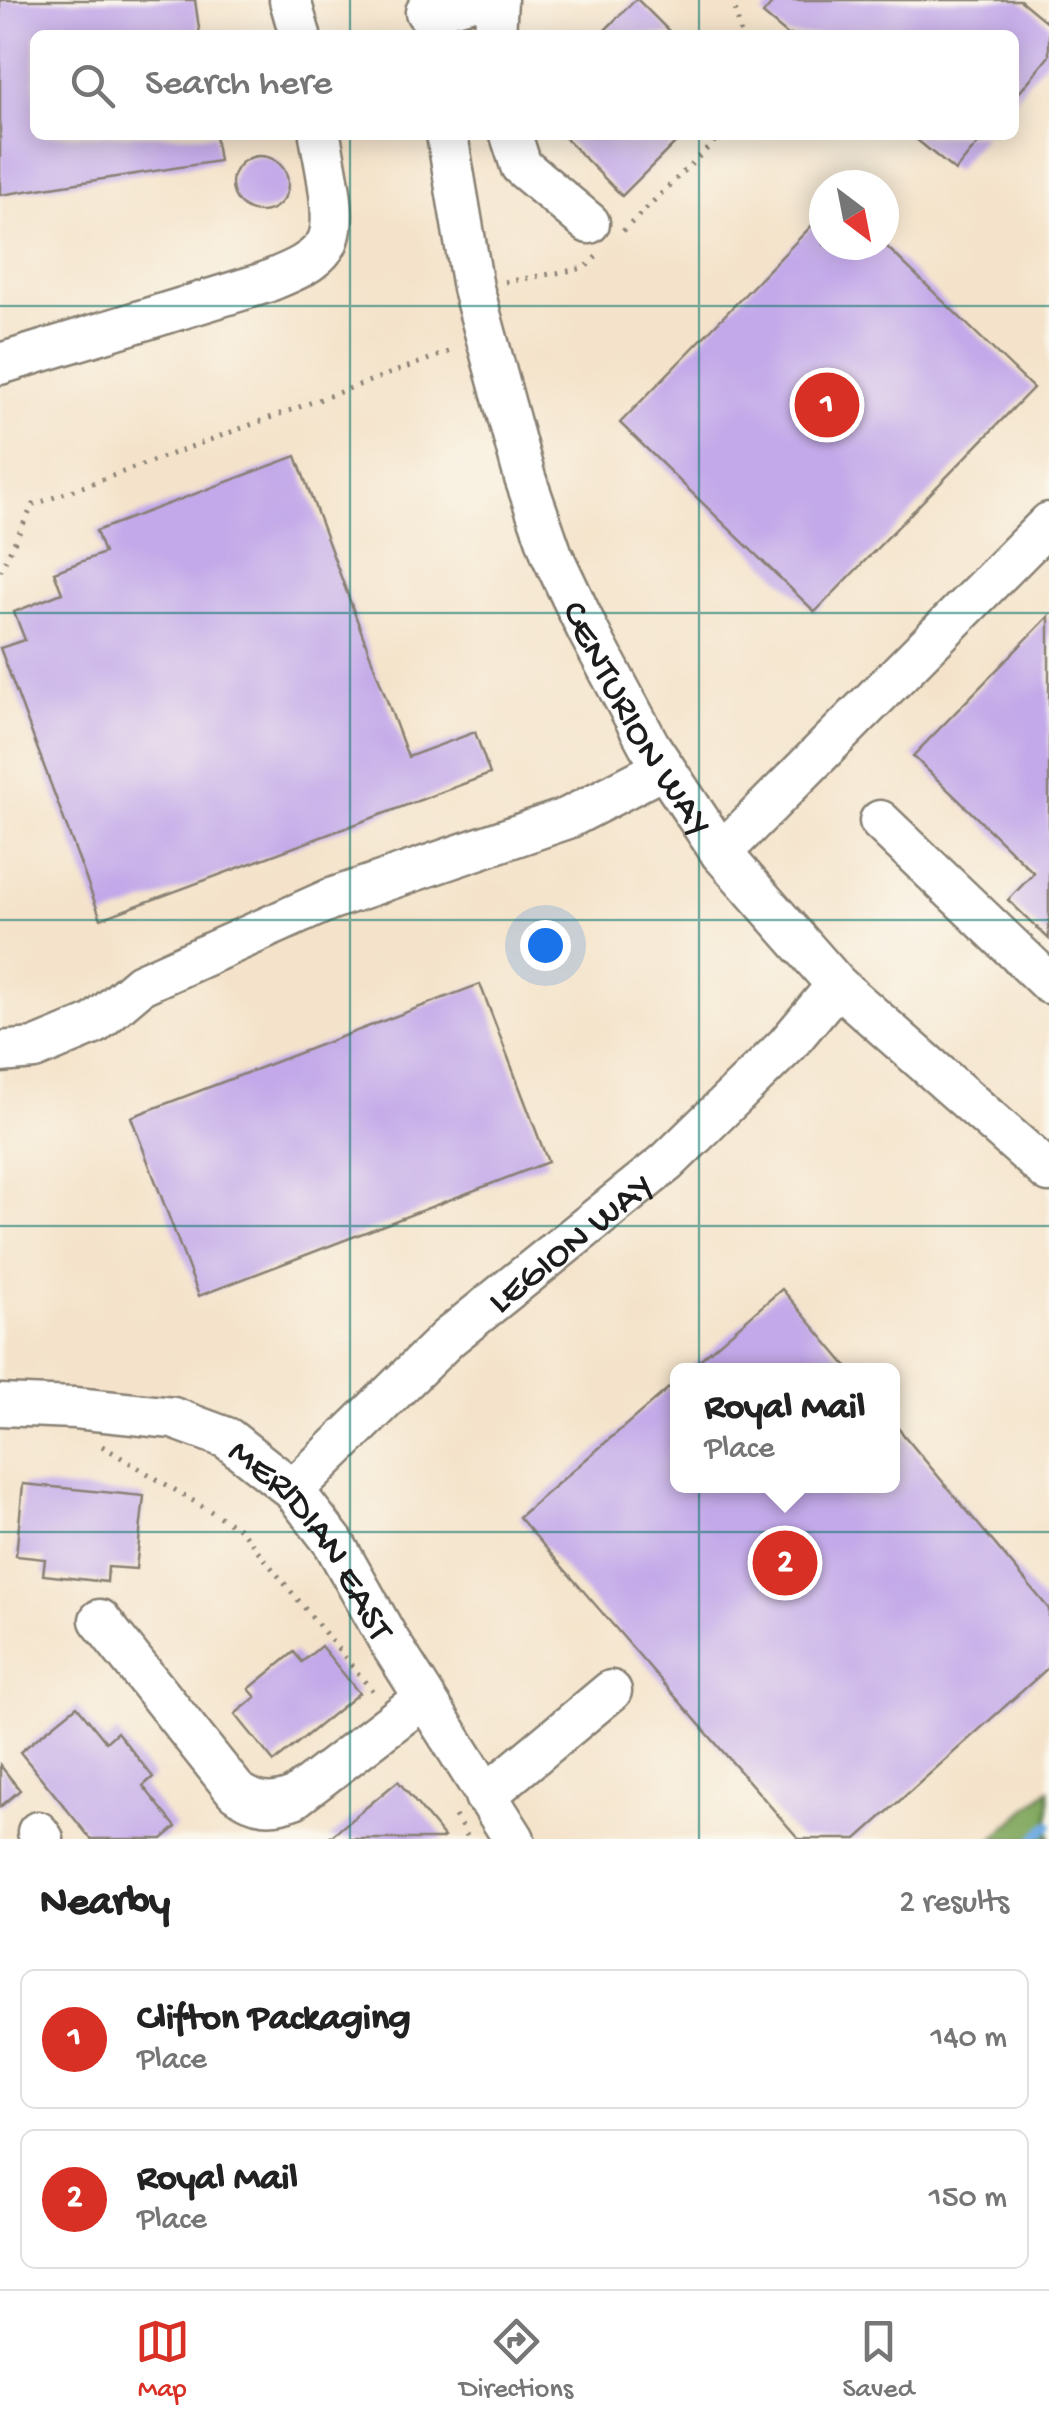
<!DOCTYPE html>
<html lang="en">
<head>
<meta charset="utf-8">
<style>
  body { margin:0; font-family:"Gochi Hand",sans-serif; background:#f2f2f2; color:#222 }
  .compass { position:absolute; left:809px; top:170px; width:90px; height:90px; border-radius:50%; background:#fff; box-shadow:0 5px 25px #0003; rotate:148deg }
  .you { position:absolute; left:545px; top:945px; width:35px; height:35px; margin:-25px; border:8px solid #fff; border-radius:50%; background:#1a73e8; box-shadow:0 0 0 15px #1a73e833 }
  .badge { display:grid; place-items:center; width:65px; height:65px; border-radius:50%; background:#d93025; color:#fff; font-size:32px; font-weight:700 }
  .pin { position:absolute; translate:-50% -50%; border:5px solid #fff; box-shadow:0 2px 10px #0006 }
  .popup { position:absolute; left:670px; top:1363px; width:230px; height:130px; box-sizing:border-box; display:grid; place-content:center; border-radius:15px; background:#fff; filter:drop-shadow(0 2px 8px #0005); font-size:32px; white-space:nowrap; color:#767676 }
  .popup b { font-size:38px; color:#222 }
  .popup::after { content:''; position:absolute; left:50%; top:100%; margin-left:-20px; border:20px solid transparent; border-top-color:#fff }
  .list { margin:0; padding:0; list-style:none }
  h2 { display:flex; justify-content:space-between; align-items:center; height:130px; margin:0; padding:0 40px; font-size:42px }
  h2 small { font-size:32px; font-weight:400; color:#767676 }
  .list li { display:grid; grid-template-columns:65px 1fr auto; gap:30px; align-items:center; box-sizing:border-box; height:140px; margin:0 20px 20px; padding:0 20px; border:2px solid #e0e0e0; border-radius:15px }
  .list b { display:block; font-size:38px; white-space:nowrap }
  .list p { margin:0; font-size:32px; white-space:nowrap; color:#767676 }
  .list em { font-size:32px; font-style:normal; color:#767676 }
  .icon { flex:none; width:55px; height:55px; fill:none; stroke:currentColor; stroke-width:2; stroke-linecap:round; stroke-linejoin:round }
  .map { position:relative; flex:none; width:1049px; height:1839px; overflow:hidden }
  .search { position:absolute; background:#fff; box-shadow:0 5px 25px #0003; left:30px; right:30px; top:30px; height:110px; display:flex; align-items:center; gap:25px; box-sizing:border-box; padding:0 35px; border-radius:15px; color:#767676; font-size:38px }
  .sheet { height:450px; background:#fff }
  nav { display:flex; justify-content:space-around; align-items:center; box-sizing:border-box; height:140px; border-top:2px solid #e0e0e0; background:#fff; font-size:28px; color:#767676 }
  nav a { display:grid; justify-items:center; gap:5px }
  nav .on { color:#d93025 }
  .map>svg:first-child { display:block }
  .forest { fill:#80a75d; stroke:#4e623c; stroke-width:2.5 }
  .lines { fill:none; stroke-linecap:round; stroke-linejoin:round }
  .stream { stroke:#72ace2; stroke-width:9 }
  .building { fill:#c3a9e9 }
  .minor-casing { stroke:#888073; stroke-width:45 }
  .path { stroke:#888073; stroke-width:5; stroke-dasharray:2.5 8; stroke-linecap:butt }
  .minor { stroke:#fff; stroke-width:40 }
  .grid { fill:none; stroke:#0f766e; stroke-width:2.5; stroke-opacity:0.55 }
  .labels { text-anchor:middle; stroke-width:10; stroke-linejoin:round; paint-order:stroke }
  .street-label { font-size:38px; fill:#1c1c1c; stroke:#fbf7ec }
</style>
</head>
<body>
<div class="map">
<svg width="1049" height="1839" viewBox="0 0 1049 1839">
  <rect width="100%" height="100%" fill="#fbf7ec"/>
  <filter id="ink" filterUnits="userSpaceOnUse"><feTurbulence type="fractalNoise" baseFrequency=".01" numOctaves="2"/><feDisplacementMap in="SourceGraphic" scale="20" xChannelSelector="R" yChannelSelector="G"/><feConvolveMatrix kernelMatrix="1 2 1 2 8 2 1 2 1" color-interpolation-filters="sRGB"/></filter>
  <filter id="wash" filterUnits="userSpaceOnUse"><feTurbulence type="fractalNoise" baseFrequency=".0048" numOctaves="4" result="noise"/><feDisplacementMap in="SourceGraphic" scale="40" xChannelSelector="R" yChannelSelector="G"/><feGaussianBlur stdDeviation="2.25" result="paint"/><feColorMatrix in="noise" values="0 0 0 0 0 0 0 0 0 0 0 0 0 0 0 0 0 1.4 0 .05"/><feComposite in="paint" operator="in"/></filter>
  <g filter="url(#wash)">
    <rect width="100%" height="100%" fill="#f4e3ca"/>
    <!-- forest -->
    <path class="forest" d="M1049,1789V1839H992Z"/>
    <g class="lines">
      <!-- stream -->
      <path class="stream" d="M1034,1839L1049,1825"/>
    </g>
    <g id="blocks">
      <!-- building -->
      <path class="building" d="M0,0H195L200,35H35V135H215L219,161L0,195Z
        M635,0H638L673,35H600Z
        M775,0H1020L1049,24V56L1014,99V35H788L763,14Z
        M562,135H683L622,196Z
        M911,135H985L955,171Z
        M232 184a28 28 0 1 1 56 0a28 28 0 1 1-56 0Z
        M824,213V245H885L1033,388L815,612L620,423Z
        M296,456L408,757L475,732L490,774L101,919L0,648L25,640L14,612L62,593L54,572L104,553L96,531Z
        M1049,616V939L1008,900L1034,873L913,756Z
        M480,984L548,1162L199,1296L131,1117Z
        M782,1289L850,1370H688Z
        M678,1380V1486H892V1421L1049,1609V1667L857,1839H799L519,1517Z
        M23,1484L144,1496L136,1569L108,1567L107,1582L43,1575L45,1559L16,1556Z
        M321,1646L359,1693L274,1762L235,1714L256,1697L249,1689L294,1652L302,1662Z
        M77,1706L106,1742L117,1732L153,1777L143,1786L176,1827L162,1839H91L20,1752Z
        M0,1765L20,1790L0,1807Z
        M398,1781L444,1837L441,1839H328Z"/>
    </g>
  </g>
  <g filter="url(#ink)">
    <use href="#blocks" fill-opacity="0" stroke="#888073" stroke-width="2.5"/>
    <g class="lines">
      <defs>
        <g id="minor">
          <path d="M290,0L300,35"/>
          <path d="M426,12L469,0"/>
          <path d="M495,35L497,0"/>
          <path id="s1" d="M447,135L473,288L525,478L552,555L588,631L649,745L721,853L837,985L1049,1172"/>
          <path d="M511,135L521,166L589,223"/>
          <path d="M0,364L264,283C285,274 311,266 325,246C341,223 324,162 320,135"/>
          <path d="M880,821L1049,983"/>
          <path d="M721,853L1049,523"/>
          <path d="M0,1052L34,1049L94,1024L141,984L331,899L568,818L664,768"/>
          <path id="s2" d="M0,1405L75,1408L173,1418L227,1438L293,1490L334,1543L389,1641L514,1839"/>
          <path id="s3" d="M293,1490L448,1338L667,1162L787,1045L837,985"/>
          <path d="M100,1620L236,1791C256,1805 271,1807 294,1798L424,1698"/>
          <path d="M485,1796L611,1691"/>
          <path d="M38,1832L43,1839"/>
        </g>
      </defs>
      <!-- minor casing -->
      <use href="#minor" class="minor-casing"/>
      <!-- path -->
      <path class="path" d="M733,0L741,35
        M623,231L721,135
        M505,282L585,268L597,256
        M0,571L33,505L454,350
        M102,1446L240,1529L375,1694
        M455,1816L469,1839"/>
      <!-- minor -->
      <use href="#minor" class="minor"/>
    </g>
  </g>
  <!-- grid -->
  <path class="grid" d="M350,0V35M699,0V35M350,135V1839M699,135V1839M0,306H1049M0,613H1049M0,920H1049M0,1226H1049M0,1532H1049"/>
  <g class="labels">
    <!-- street labels -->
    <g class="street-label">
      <text dy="13" stroke="none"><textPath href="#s1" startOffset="618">CENTURION WAY</textPath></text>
      <text dy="13" stroke="none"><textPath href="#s3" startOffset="372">LEGION WAY</textPath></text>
      <text dy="13" stroke="none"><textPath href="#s2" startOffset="365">MERIDIAN EAST</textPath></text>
    </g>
  </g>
</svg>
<svg class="compass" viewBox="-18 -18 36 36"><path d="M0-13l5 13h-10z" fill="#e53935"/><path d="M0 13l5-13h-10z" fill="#767676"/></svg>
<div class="you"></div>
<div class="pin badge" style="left:827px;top:405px">1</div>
<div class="pin badge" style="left:785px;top:1563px">2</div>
<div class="popup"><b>Royal Mail</b>Place</div>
<div class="search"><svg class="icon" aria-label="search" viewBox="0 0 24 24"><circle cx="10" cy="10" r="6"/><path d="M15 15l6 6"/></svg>Search here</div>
</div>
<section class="sheet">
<h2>Nearby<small>2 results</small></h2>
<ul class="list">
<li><span class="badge">1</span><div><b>Clifton Packaging</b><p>Place</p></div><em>140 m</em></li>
<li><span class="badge">2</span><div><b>Royal Mail</b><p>Place</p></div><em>150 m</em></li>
</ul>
</section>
<nav>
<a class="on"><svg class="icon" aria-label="map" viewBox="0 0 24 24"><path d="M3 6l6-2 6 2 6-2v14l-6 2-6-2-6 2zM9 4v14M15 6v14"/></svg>Map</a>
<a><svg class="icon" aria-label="directions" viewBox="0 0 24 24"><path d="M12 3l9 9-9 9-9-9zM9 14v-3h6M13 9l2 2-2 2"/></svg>Directions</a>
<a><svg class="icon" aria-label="saved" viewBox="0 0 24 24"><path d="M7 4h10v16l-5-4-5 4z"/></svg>Saved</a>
</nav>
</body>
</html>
